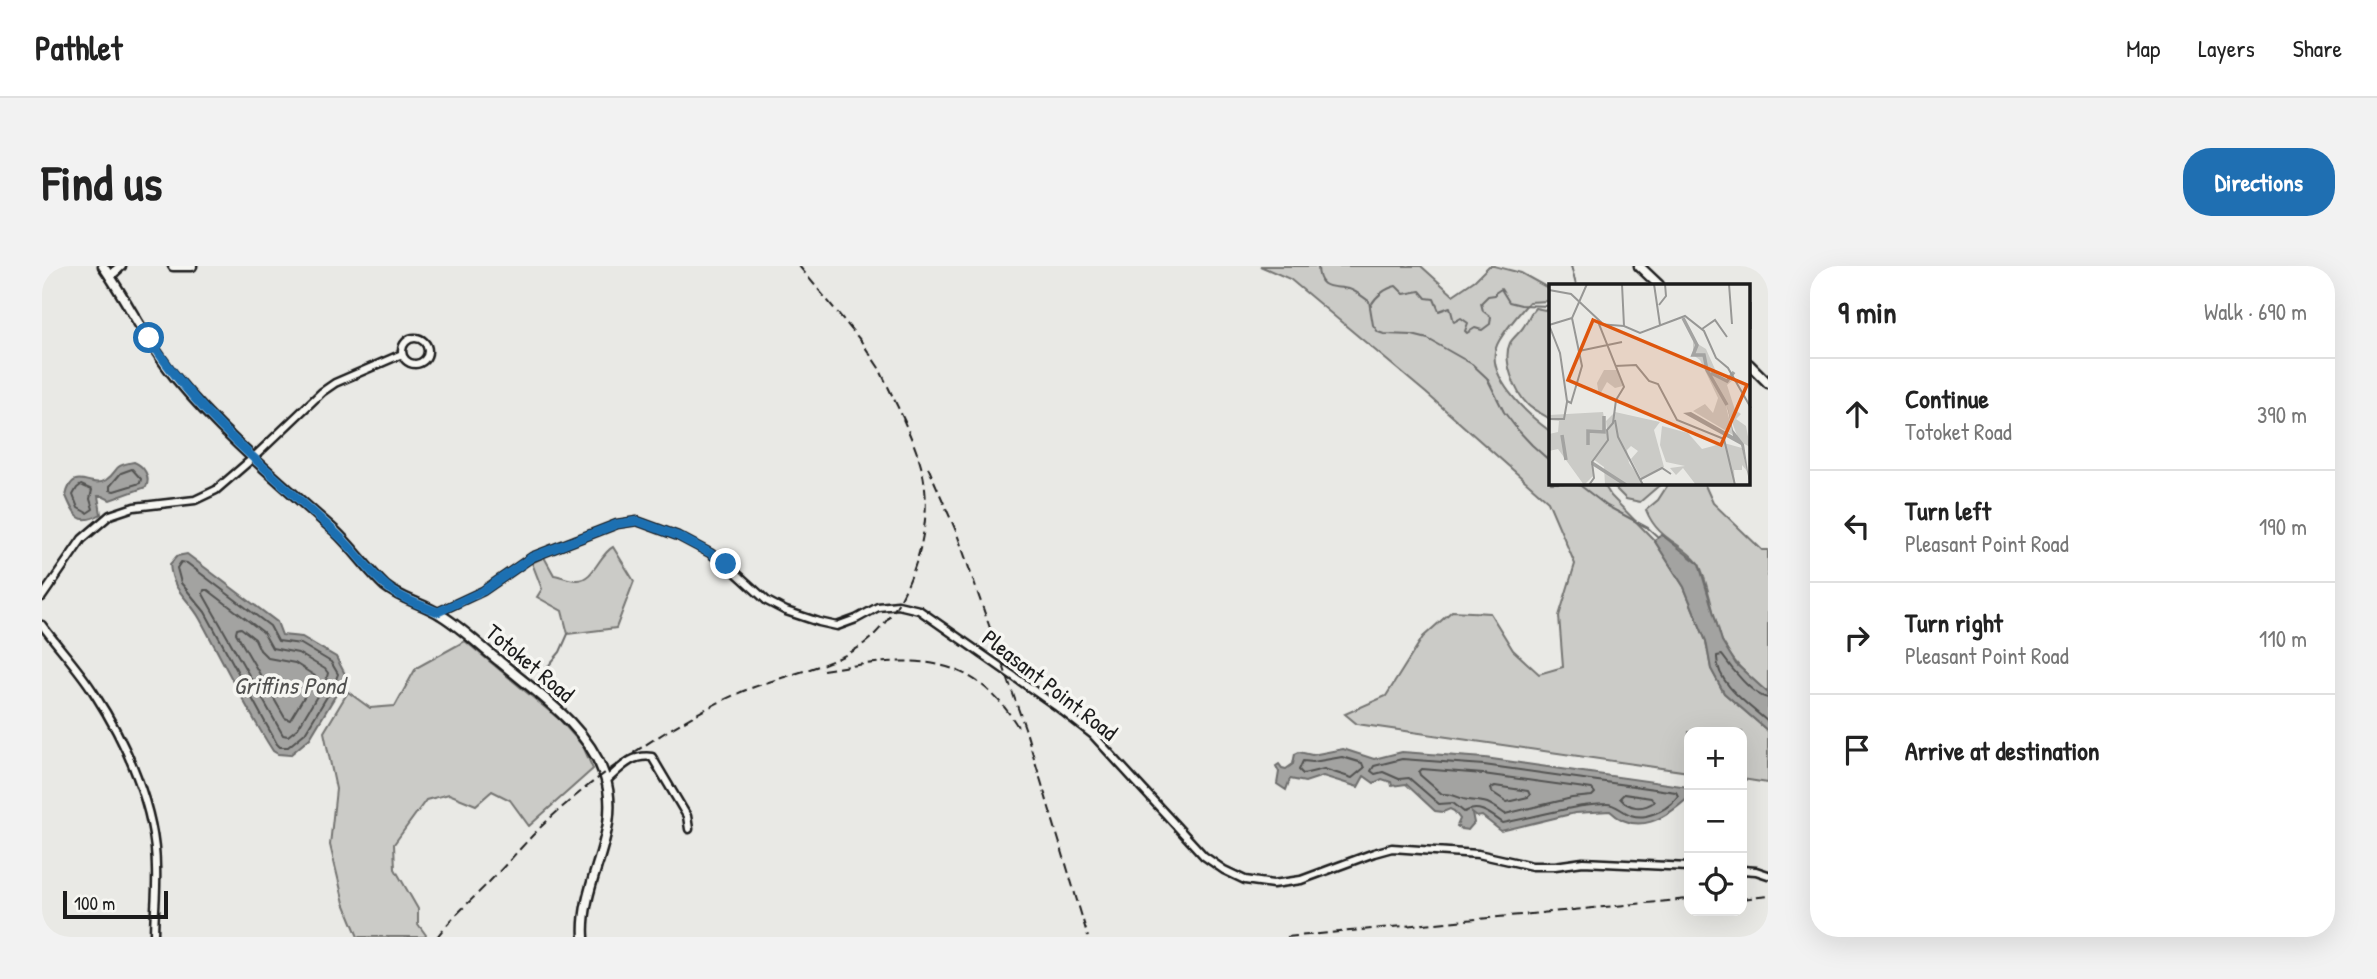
<!DOCTYPE html>
<html lang="en">
<head>
<meta charset="utf-8">
<style>
  body { margin:0; font-family:"Patrick Hand",sans-serif; background:#f2f2f2; color:#222 }
  .controls { position:absolute; right:21px; bottom:21px; display:grid; overflow:hidden; border-radius:14px; box-shadow:0 7px 28px #0002 }
  .controls button { width:63px; height:63px; display:grid; place-items:center; padding:0; border:0; border-bottom:2px solid #e0e0e0; background:#fff; color:#222; font:35px sans-serif }
  .scale { position:absolute; left:21px; bottom:18px; width:105px; box-sizing:border-box; padding-left:7px; border:4px solid #1c1c1c; border-top:0; font-size:19px; line-height:24px; white-space:nowrap; color:#1c1c1c; -webkit-text-stroke:5px #f6f6f2; paint-order:stroke }
  .stop { position:absolute; width:21px; height:21px; margin:-16px; border:5px solid #1f6fb2; border-radius:50%; background:#fff }
  .stop.end { background:#1f6fb2; border-color:#fff; box-shadow:0 2px 7px #0008 }
  .list { margin:0; padding:0; list-style:none }
  h2 { display:flex; justify-content:space-between; align-items:center; height:91px; margin:0; padding:0 28px; font-size:30px }
  h2 small { font-size:23px; font-weight:400; color:#767676 }
  .list li { display:grid; grid-template-columns:46px 1fr auto; gap:21px; align-items:center; box-sizing:border-box; height:112px; padding:0 28px; border-top:2px solid #e0e0e0 }
  .list b { display:block; font-size:26px; white-space:nowrap }
  .list p { margin:0; font-size:23px; white-space:nowrap; color:#767676 }
  .list em { font-size:23px; font-style:normal; color:#767676 }
  .icon { flex:none; width:38px; height:38px; fill:none; stroke:currentColor; stroke-width:2; stroke-linecap:round; stroke-linejoin:round }
  .map { position:relative; flex:none; width:1726px; height:671px; overflow:hidden; border-radius:28px }
  header { display:flex; align-items:center; gap:42px; box-sizing:border-box; height:98px; padding:0 35px; background:#fff; border-bottom:2px solid #e0e0e0 }
  header strong { font-size:33px }
  nav { display:flex; gap:38px; margin-inline-start:auto; font-size:24px }
  .intro { display:flex; align-items:center; justify-content:space-between; box-sizing:border-box; height:168px; padding:0 42px }
  h1 { margin:0; font-size:49px }
  .button { padding:18px 32px; border-radius:28px; background:#1f6fb2; color:#fff; font-size:24px; font-weight:700 }
  main { display:flex; gap:42px; padding:0 42px }
  aside { flex:1; background:#fff; border-radius:28px; box-shadow:0 7px 28px #0002 }
  .map>svg:first-child { display:block }
  .green { fill:#cbcbc7; stroke:#747472; stroke-width:2 }
  .water { fill:#a3a3a1; stroke:#6d6d6c; stroke-width:2 }
  .lines { fill:none; stroke-linecap:round; stroke-linejoin:round }
  .shore { stroke:#525251; stroke-width:2 }
  .stream { stroke:#6d6d6c; stroke-width:2 }
  .street-casing { stroke:#1c1c1c; stroke-width:11 }
  .secondary-casing { stroke:#1c1c1c; stroke-width:13 }
  .street { stroke:#f6f6f2; stroke-width:6 }
  .secondary { stroke:#f6f6f2; stroke-width:8 }
  .rail { stroke:#1c1c1c; stroke-width:2; stroke-dasharray:10 5; stroke-linecap:butt }
  .route { stroke:#1f6fb2; stroke-width:9 }
  .labels { text-anchor:middle; stroke-width:7; stroke-linejoin:round; paint-order:stroke }
  .street-label { font-size:23px; fill:#1c1c1c; stroke:#f6f6f2 }
  .water-label { font-size:24px; font-style:italic; fill:#525251; stroke:#f6f6f2 }
  .inset-river { fill:none; stroke:#a3a3a1; stroke-width:3.5 }
  .inset-road { fill:none; stroke:#979795; stroke-width:2 }
  .view { fill:#de560d; fill-opacity:0.15; stroke:#de560d; stroke-width:3.5 }
  .inset-edge { fill:none; stroke:#1c1c1c; stroke-width:3.5 }
</style>
</head>
<body>
<header>
<strong>Pathlet</strong>
<nav><a>Map</a><a>Layers</a><a>Share</a></nav>
</header>
<div class="intro"><h1>Find us</h1><a class="button">Directions</a></div>
<main>
<div class="map">
<svg width="1726" height="671" viewBox="0 0 1726 671">
  <rect width="100%" height="100%" fill="#e9e9e5"/>
  <filter id="ink" filterUnits="userSpaceOnUse"><feTurbulence type="fractalNoise" baseFrequency=".0143" numOctaves="2"/><feDisplacementMap in="SourceGraphic" scale="14" xChannelSelector="R" yChannelSelector="G"/><feConvolveMatrix kernelMatrix="1 2 1 2 8 2 1 2 1" color-interpolation-filters="sRGB"/></filter>
  <g filter="url(#ink)">
    <!-- green -->
    <path class="green" d="M1218,0H1379L1411,29L1433,14L1447,0H1452L1479,7L1508,23L1506,35L1487,36C1477,48 1465,61 1457,75C1438,107 1486,149 1509,166V217H1561L1569,230L1612,274L1642,321L1664,375L1669,403L1682,427L1726,465V517L1700,513V466H1647V506L1315,458L1303,448L1344,430L1381,371L1410,345L1448,347L1471,384L1497,408L1521,401L1517,350L1533,298L1506,235L1384,127L1248,13Z
      M1493,42L1509,45V154C1502,148 1492,145 1486,139C1473,126 1460,94 1468,77C1472,70 1478,67 1482,60C1487,53 1487,48 1493,42Z
      M1568,217H1620L1598,236L1584,233Z
      M1627,217H1662L1671,237L1720,284H1726V427C1708,411 1690,397 1680,375C1672,357 1665,309 1656,297C1639,276 1616,274 1604,244L1616,234Z
      M571,281L592,315L574,362L526,368L520,345L495,331L500,323L490,297L502,291L512,309C519,310 527,314 534,314C552,315 557,288 571,281Z
      M423,375L518,454L541,480L551,503L487,560L468,534L450,525L434,539L407,528L384,534L352,578L353,603L376,643V658L384,669L383,671H316L302,637L288,579L294,523L282,466L306,426L328,442L353,440L374,402Z"/>
    <!-- water -->
    <path class="water" d="M92,196C102,200 109,211 104,221L68,234L60,230H56L59,248C37,261 32,249 24,230C31,198 49,224 64,214C78,204 69,200 92,196Z
      M1620,269L1657,298L1680,375L1694,398L1726,427V465L1682,427L1669,403L1664,375L1642,321L1612,274Z
      M145,288L235,356L240,369L260,371L294,391L303,408L298,422L268,472L248,489L236,488L231,485C204,443 182,397 158,353C146,331 130,326 128,298L135,290Z
      M1301,483L1332,493L1360,486L1443,492L1647,521V531C1624,552 1595,571 1568,545L1533,547L1459,565L1440,550L1435,551L1430,547L1432,557L1426,564L1419,563L1415,560L1418,553L1412,545L1408,543L1401,546L1393,545L1364,518L1350,520L1349,516L1340,513L1332,517L1322,510L1316,521L1281,510L1263,516L1248,513L1244,524L1235,518L1237,506L1234,500L1237,498L1240,502L1244,503L1251,498L1253,488L1257,486L1270,489Z"/>
    <g class="lines">
      <!-- shore -->
      <path class="shore" d="M90,203L99,213L98,217L72,225L68,224V220L79,207Z
        M39,219L50,224L48,233L51,243L45,247L36,242L31,229L35,222Z
        M139,296L145,297L228,360L236,375L259,378L289,396L296,408L292,419L263,467L246,481H238L235,478L163,346L139,317L135,302Z
        M162,324H166L221,366L230,382L256,387L283,403L286,407L284,415L256,462L246,470L241,469L161,328Z
        M195,363L199,362L213,373L218,384L226,392L253,397L273,410V413L248,454L243,452L194,367Z
        M1726,432C1711,430 1689,402 1680,389L1675,390C1674,418 1707,439 1726,456
        M1300,491L1320,497L1322,502L1310,512L1282,503L1261,508L1257,504L1261,495L1271,496Z
        M1360,493L1442,499L1634,526L1636,530C1629,540 1617,547 1604,550C1584,554 1577,537 1564,538C1528,539 1495,551 1461,557C1448,548 1438,538 1422,546L1411,537L1397,538L1367,512L1357,513L1341,506L1333,508L1329,505L1332,500Z
        M1380,503L1441,508L1550,523L1553,527L1550,530L1530,532L1463,548C1446,536 1447,536 1426,534C1416,533 1414,527 1400,528L1378,509L1377,506Z
        M1453,520L1486,525L1488,529L1486,531L1465,536L1450,526L1449,522Z
        M1582,528L1609,532L1612,536C1601,544 1587,543 1578,532Z"/>
      <!-- stream -->
      <path class="stream" d="M1276,0C1276,26 1292,19 1307,23C1314,25 1321,31 1327,35L1331,59L1336,66L1342,68L1370,69L1386,73L1430,98L1445,112L1462,146L1475,163L1490,179L1509,196
        M1529,0L1534,19
        M1329,39C1334,30 1344,22 1354,20L1362,28L1378,25L1384,32L1392,33L1397,45L1408,41L1412,56L1419,52L1426,57L1423,65L1425,67L1433,62L1440,64L1448,58L1449,51L1441,45L1439,37L1446,30L1453,29V27L1459,23L1467,36L1479,39L1509,40
        M1535,217L1565,240L1606,262L1616,271
        M492,417L518,386L526,368"/>
      <defs>
        <path id="street" d="M360 85a13 13 0 1 1 26 0a13 13 0 1 1-26 0Z
          M0,331L40,273L68,249L92,241L153,234L174,224L211,192L280,126L293,117L360,88
          M396,346L441,325L490,291L575,258L595,255L636,270L668,287L691,304L725,335L744,345L777,356L795,360L814,353L836,341L856,339L877,344L1014,440L1051,469L1162,590L1182,604L1203,614L1231,618L1259,614L1332,587L1350,582L1436,588L1490,600H1513L1541,596L1647,601
          M0,359C17,382 37,403 52,427C84,476 114,543 114,602C115,625 112,648 112,671
          M564,515C579,502 589,488 610,491L645,550L647,563
          M1700,604L1714,605L1726,609"/>
        <path id="secondary" d="M61,0C86,36 105,77 133,111C180,168 238,216 293,265C311,282 325,303 343,320C360,334 381,337 399,349C420,362 438,380 457,395C496,428 546,460 563,511C581,566 538,616 542,671
          M131,0H150
          M1597,0L1617,19
          M68,10L79,0
          M1707,98L1726,117"/>
      </defs>
      <!-- street casing -->
      <use href="#street" class="street-casing"/>
      <!-- secondary casing -->
      <use href="#secondary" class="secondary-casing"/>
      <!-- street -->
      <use href="#street" class="street"/>
      <!-- secondary -->
      <use href="#secondary" class="secondary"/>
      <!-- rail -->
      <path class="rail" d="M757,0L819,75L837,102L865,160
        M886,201L914,265L983,462L1046,671
        M781,404C862,392 927,380 976,461
        M1700,633L1726,630
        M395,671C411,650 431,633 449,614C468,595 485,574 504,556C541,521 583,491 627,464C654,448 682,432 712,421C745,409 780,402 811,385C860,357 889,278 883,223C881,198 871,176 861,153
        M1245,671L1647,633"/>
    </g>
  </g>
  <g class="lines" filter="url(#ink)">
    <!-- route -->
    <path class="route" d="M107,72C156,150 230,207 296,269C315,286 332,313 352,326C365,335 381,340 396,346L441,325L490,291L575,258L595,255L636,270L668,287L684,298"/>
  </g>
  <g class="labels">
    <!-- street labels -->
    <g class="street-label">
      <text transform="translate(488 397) rotate(40)" y="8">Totoket Road</text>
      <text transform="translate(1008 419) rotate(38)" y="8">Pleasant Point Road</text>
    </g>
    <!-- water labels -->
    <g class="water-label">
      <text x="247" y="428">Griffins Pond</text>
    </g>
  </g>
  <!-- overview -->
  <g transform="translate(1507 18)">
    <rect width="201" height="201" fill="#e9e9e5"/>
    <path d="M144,57L157,65L169,92L177,98L185,95L178,101L186,126L192,130L187,135L197,142L201,163L190,157L177,122L184,151L144,127L156,120L164,129L169,114L151,76L144,71ZM55,86H68L74,102L66,104L58,98L50,112L48,99ZM54,128L59,156L57,137L66,128L111,138L105,146L115,183L92,194L82,175L89,167L82,162L78,166L80,179L94,199L56,201L55,183L44,175V192L35,201L9,165L0,167V150L9,148L10,137L0,136V131ZM113,142L139,149L153,165L175,159L193,164L198,187L193,181V186H185L186,201H147L134,184L127,191L121,184L136,182L117,178L111,161Z" fill="#cbcbc7"/>
    <path d="M178,121L184,146L195,160L201,201L192,161L134,129L142,128L184,152Z" fill="#a3a3a1"/>
    <path class="inset-river" d="M134,34L148,61L144,71H155L158,86L178,121M162,89L178,97L185,88M13,151L17,176M39,161V147L55,148V132M43,179L77,201"/>
    <path class="inset-road" d="M73,0L75,42M105,0L111,41M180,0L183,40M0,6L22,10L53,39M202,18V45M110,21L117,12L116,0M0,41L11,69L18,117L22,119L33,82L23,34L38,0M0,41L23,34M153,45L166,36L178,53M30,67L73,58M66,82L87,81L100,97L109,100L128,136L175,155L186,201M0,135H15L18,118M66,136L69,153L94,201M92,195L113,184L122,190M40,201L45,194L43,178L59,156L58,146L64,139L67,116L75,103L50,40L75,42L91,49L136,32L155,47L167,74L179,84L202,124"/>
    <path class="view" d="M44,36L198,101L172,161L19,96Z"/>
    <rect width="201" height="201" class="inset-edge"/>
  </g>
</svg>
<div class="controls">
<button>+</button>
<button>−</button>
<button><svg class="icon" aria-label="locate" viewBox="0 0 24 24"><circle cx="12" cy="12" r="6"/><path d="M12 2v4M12 18v4M2 12h4M18 12h4"/></svg></button>
</div>
<div class="scale">100 m</div>
<div class="stop" style="left:107px;top:72px"></div>
<div class="stop end" style="left:684px;top:298px"></div>
</div>
<aside>
<h2>9 min<small>Walk · 690 m</small></h2>
<ul class="list">
<li><svg class="icon" aria-label="ahead" viewBox="0 0 24 24"><path d="M12 20V5M6 11l6-6 6 6"/></svg><div><b>Continue</b><p>Totoket Road</p></div><em>390 m</em></li>
<li><svg class="icon" aria-label="left" viewBox="0 0 24 24"><path d="M17 20v-9H6M10 6l-5 5 5 5"/></svg><div><b>Turn left</b><p>Pleasant Point Road</p></div><em>190 m</em></li>
<li><svg class="icon" aria-label="right" viewBox="0 0 24 24"><path d="M7 20v-9h11M14 6l5 5-5 5"/></svg><div><b>Turn right</b><p>Pleasant Point Road</p></div><em>110 m</em></li>
<li><svg class="icon" aria-label="arrive" viewBox="0 0 24 24"><path d="M6 21V4h12l-3 4 3 4H6"/></svg><div><b>Arrive at destination</b></div></li>
</ul>
</aside>
</main>
</body>
</html>
